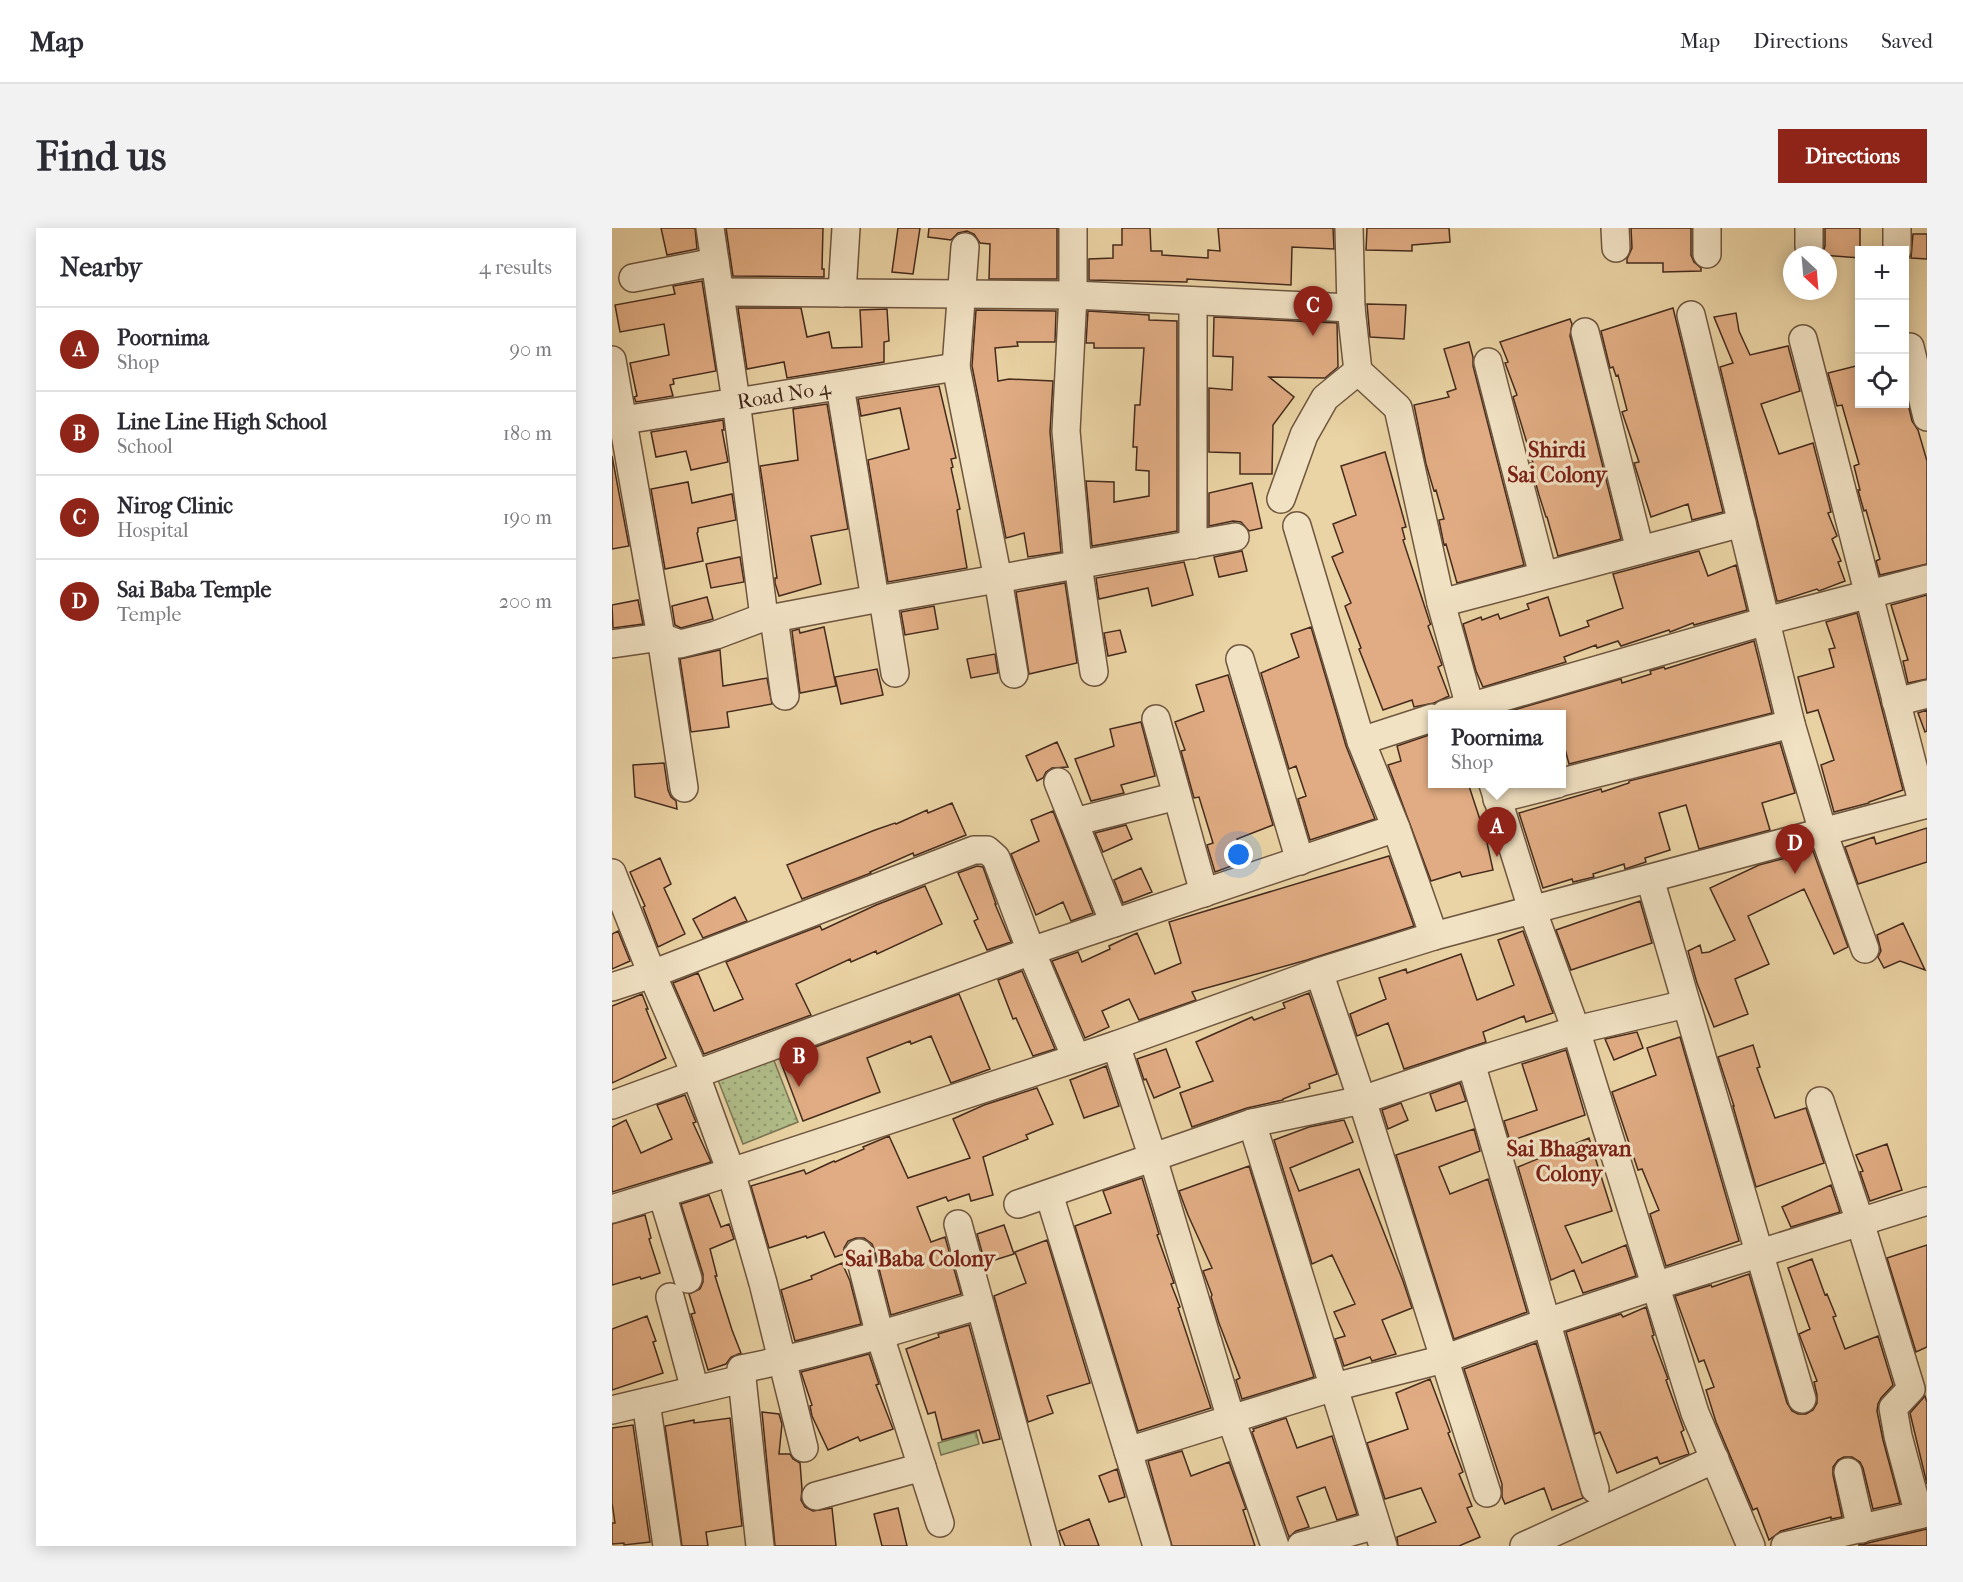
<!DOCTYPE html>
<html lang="en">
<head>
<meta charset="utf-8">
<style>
  body { margin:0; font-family:"IM FELL French Canon",serif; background:#f2f2f3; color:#2b2b33 }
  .controls { position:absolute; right:18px; top:18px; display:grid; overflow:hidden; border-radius:0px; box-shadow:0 3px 15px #0003 }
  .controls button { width:54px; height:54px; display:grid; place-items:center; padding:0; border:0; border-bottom:2px solid #e1e1e2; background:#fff; color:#2b2b33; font:30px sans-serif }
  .compass { position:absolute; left:1171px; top:18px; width:54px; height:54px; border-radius:50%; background:#fff; box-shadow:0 3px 15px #0003; rotate:154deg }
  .you { position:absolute; left:627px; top:627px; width:21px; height:21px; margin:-15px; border:4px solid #fff; border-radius:50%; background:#1a73e8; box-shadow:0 0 0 9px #1a73e833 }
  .badge { display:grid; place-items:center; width:39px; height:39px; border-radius:50%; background:#8f2418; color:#fff; font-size:20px; font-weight:700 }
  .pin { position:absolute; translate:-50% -50px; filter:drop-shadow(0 2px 3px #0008) }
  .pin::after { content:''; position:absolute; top:32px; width:21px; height:18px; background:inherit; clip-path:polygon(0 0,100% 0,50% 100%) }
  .popup { position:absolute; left:816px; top:482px; width:138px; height:78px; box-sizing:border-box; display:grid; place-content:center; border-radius:0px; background:#fff; filter:drop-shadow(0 2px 4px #0005); font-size:20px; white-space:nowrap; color:#7c7c81 }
  .popup b { font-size:22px; color:#2b2b33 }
  .popup::after { content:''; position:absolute; left:50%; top:100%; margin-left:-12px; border:12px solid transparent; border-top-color:#fff }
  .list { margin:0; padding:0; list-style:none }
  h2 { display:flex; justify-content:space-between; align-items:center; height:78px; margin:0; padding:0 24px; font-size:26px }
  h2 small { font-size:20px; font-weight:400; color:#7c7c81 }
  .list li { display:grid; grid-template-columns:39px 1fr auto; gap:18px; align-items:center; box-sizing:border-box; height:84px; padding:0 24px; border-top:2px solid #e1e1e2 }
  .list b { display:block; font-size:22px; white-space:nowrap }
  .list p { margin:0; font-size:20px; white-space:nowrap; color:#7c7c81 }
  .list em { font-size:20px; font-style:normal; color:#7c7c81 }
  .icon { flex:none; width:33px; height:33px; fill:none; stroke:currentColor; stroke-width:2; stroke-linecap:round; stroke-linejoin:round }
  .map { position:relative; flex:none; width:1315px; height:1318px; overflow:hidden; border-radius:0px }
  header { display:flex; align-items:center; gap:36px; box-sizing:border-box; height:84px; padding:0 30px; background:#fff; border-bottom:2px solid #e1e1e2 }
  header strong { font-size:28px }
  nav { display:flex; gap:33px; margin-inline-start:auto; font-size:21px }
  .intro { display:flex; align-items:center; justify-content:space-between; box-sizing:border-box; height:144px; padding:0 36px }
  h1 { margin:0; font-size:42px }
  .button { padding:15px 27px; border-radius:0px; background:#8f2418; color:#fff; font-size:21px; font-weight:700 }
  main { display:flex; gap:36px; padding:0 36px }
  aside { flex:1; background:#fff; border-radius:0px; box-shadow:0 3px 15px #0003 }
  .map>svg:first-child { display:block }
  .grass { fill:url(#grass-tufts); stroke:#7a7454; stroke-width:1.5 }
  .park { fill:url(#park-dots); stroke:#7a7454; stroke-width:1.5 }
  .building { fill:#e1ac83; stroke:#442b1d; stroke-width:1.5 }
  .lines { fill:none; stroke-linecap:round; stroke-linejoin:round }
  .minor-casing { stroke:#6e553f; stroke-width:30 }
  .minor { stroke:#f1e2c4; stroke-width:27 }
  .labels { text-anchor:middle; stroke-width:6; stroke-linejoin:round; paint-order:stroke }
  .street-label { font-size:21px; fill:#442b1d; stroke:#f1e2c4 }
  .neighbourhood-label { font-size:22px; font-weight:bold; fill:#7a1f14; stroke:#f1e2c4 }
</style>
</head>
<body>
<header>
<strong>Map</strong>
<nav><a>Map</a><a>Directions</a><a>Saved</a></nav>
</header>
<div class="intro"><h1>Find us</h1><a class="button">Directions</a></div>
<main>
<aside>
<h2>Nearby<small>4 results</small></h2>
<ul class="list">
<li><span class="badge">A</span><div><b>Poornima</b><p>Shop</p></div><em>90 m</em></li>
<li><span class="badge">B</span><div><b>Line Line High School</b><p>School</p></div><em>180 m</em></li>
<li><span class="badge">C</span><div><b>Nirog Clinic</b><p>Hospital</p></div><em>190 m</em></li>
<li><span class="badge">D</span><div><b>Sai Baba Temple</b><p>Temple</p></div><em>200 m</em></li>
</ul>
</aside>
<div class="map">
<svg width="1315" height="1318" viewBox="0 0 1315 1318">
  <defs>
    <pattern id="grass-tufts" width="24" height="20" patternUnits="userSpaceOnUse" patternTransform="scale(1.5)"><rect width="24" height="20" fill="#b1be8a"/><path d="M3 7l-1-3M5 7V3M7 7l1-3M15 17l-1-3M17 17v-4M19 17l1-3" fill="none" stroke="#929b70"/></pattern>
    <pattern id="park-dots" width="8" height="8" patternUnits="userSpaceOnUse" patternTransform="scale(1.5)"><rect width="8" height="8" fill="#b1be8a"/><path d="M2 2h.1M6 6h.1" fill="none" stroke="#929b70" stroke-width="1.8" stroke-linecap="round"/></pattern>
  </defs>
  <rect width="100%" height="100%" fill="#ead3a4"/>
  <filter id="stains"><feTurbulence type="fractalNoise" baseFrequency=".00333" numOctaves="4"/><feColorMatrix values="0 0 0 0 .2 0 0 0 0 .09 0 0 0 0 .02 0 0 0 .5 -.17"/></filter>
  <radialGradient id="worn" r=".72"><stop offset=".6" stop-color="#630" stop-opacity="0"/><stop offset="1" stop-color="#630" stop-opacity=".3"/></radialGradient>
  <!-- grass -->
  <path class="grass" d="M364,1204L367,1216L329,1227L326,1215Z"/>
  <!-- park -->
  <path class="park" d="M161,830L186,894L131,916L106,852Z"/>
  <!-- building -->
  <path class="building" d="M49,0H83L85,21L55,27Z
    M114,0H211L210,41H212V49L121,48Z
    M286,0H308L301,46L280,44Z
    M317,0H445V51H377L378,16L368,15L362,6L355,3L346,5L339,12L316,9Z
    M510,0H538L539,23H550V27L596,30V22L608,23L606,0H721L722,21L680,19L679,57L575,51V54L477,52V31L501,30V17H510Z
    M755,0H837L838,14L800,17V23L754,22Z
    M1019,0H1079V27L1082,34L1089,40V43L1051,44V35H1015V31L1020,20Z
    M1213,0H1248V30L1210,27L1213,18Z
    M1301,6H1315V31L1299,30Z
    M90,53L104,143L61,151L62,156L58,157L61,168L24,174L22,169L25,168L18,135L57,127L52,96L8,104L3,77L63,66L61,58Z
    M755,76L794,77L792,111L758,109Z
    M126,80H189L195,109L217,104L220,120L250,119L248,82L275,81L277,113L272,114V134L175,150L172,134L135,141Z
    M1061,80L1111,284L1080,292L1076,276L1039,289L1022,235L1027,234L1010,184L1015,182L1006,147L1004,148L1001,139L998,140L989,103Z
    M364,82L444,83L443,114H405L406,118L383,120L386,153L397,151L441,153L438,204L449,324L416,329L412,305L394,310L360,138Z
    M476,83L537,87V92L565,93V303L480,318L474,253L502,254V274L537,268V243L524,242L525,219H521L523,177H528L532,120H482V115H474Z
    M1124,85L1127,103L1138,127L1176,118L1188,163L1149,176L1167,226L1201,215L1219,284L1216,285L1225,308L1220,311L1229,333L1226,334L1233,353L1207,363L1205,361L1168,373H1165L1108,139L1121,135L1102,89Z
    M602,89L725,95L726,139L713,150L657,149L682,169L661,197L660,246H628V225L597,224V160L620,162L621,129L601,128Z
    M958,91L960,96L958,108L1009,311L946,328L935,289H934L927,267L918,235H921L901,169L905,167L893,135L896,134L888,114Z
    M857,114L861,129V138L912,337L845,355L834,316L832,317L827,292L832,291L824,262L822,263L814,236L802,177L837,169L835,164L844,161L832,121Z
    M1248,137V176H1296L1300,193L1306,202L1315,233V336L1268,347L1264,333L1268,331L1254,282L1252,283L1246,262H1248L1242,238L1247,236L1230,177L1225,178L1216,145Z
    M327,158L344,230L339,231L341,239L339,240L348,281L345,282L355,340L276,354L256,232L297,221L288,180L249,188L246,171Z
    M215,176L236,301L199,308L209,356L167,368L163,355V350H165L148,238L186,232L181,181Z
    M111,192L112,202H110L116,234L79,242L74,223L44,229L39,204Z
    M773,224L794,299L790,300L793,311L791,312L818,395L819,396L816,398L830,437L826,439L837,468L822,475L802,479L800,472L771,482L747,421L749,420L733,378L739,375L720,329L731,324L721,296L744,287L729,238Z
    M0,228L17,318L0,321Z
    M76,254L80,275L120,266L124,292L86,300V304L85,305L91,333L53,341L39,261Z
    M640,255L650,300L637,303L629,294L621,293L597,298V265Z
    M630,323L635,343L607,349L602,329Z
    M1087,323L1096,348L1124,337L1135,382L1082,397L1081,395L1058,404L1057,402L1009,418L1006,413L985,420L984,417L952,429L954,434L871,459L864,443L851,396L869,389L870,392L886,386L888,391L917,381L915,376L936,369L948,408L977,398L975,393L1011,380L1001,346Z
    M128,329L132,354L99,360L94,336Z
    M572,334L581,367L540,378L536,360L487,371L484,350Z
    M453,355L465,435L417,446L404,364Z
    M1315,367V451L1296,455L1291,433L1296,432L1279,377Z
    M95,369L101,391L69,400L63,397L60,378Z
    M26,372L31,396L1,400L0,377Z
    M322,378L326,401L293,407L289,384Z
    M1245,385L1291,562L1257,574V575L1222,584L1209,537L1222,532L1206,482L1195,485L1186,449L1222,439L1217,421L1223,420L1214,394Z
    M212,399L224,458L188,465L180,403L187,401L188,405Z
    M699,399L734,518L763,591L698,612L686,571L694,568L684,538L677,541L649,445L687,429L679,406Z
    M508,402L514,424L496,428L492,405Z
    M1142,413L1160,485L957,536L950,510V486H888L1009,451L1010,455L1039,446L1038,443L1052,439L1053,441Z
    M108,422L111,458L155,450L160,476L115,484L117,499L79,504L68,431Z
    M383,426L386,445L359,450L355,431Z
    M265,441L271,467L229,476L223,449Z
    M616,447L661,597L625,611L633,633L603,644L595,617L601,615L587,569L582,570L569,523L573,522L563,494L592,483L584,457Z
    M1315,482V503L1313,504L1306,485Z
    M529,494L543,548L509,557L512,565L479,573L463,531L502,518L498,501Z
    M820,506V555H856L874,610L881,642L850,649L848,644L819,653L776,537L789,533L785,518Z
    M445,514L456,539L440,540L434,544L431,550L425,553L414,528Z
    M1168,515L1183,565L1150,575L1158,602L1087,621L1074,577L1047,585L1058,622L1033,630L1034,634L1013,641L1012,636L981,646L982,649L961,654L960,651L931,660L907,585L989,561L990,564L1017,555V553Z
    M52,535L56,562L59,569L64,573L65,581L23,569L21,537Z
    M340,575L354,607L302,628L301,625L258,644L259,645L190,671L175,637L263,602L283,595L284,596L315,582L316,585Z
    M441,583L481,685L459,693L451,674L424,687L399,626L427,613L419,592Z
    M514,597L520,611L491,624L483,605Z
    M1315,600V634L1246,656L1233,619L1262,609L1264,616Z
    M1201,623L1236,719L1222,726L1192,661L1136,688L1157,736L1123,751L1136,786L1102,799L1085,755L1076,723L1088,717L1090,725L1097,724L1123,712L1098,660L1147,637L1174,630L1175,632Z
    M777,628L802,698L695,732L580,764L584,772L527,792L517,771L490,783L497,799L473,810L440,733L466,724L470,734L498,721L497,718L525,705L543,746L569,735L557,694Z
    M48,630L59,656L52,660L73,706L46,719L31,679L33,678L18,644Z
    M365,638L371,639L384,676H383L399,714L375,722L362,693L366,691L346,645Z
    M529,640L540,664L511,675L502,652Z
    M313,658L330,696L265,726L264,723L239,734L238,731L184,756L199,787L92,826L61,755L86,745L102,783L131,771L114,734L208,698L210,702L264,677Z
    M123,669L135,693L91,710L81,691Z
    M1028,673L1040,715L959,742L944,702Z
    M1291,695L1313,742L1288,733L1272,740L1266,729L1269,723L1265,707Z
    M6,703L18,733L0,741V706Z
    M911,703L941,785L914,794L912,788L871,804L874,814L792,841L776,795L745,808L738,786L774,771L767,750L794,741L795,745L849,726L865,772L902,757L886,712Z
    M410,743L443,821L421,828L404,790L401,791L386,752Z
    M697,765L725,846L697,856L698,860L671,871V872L635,880L580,899L568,865L601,853L584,814L640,789L642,792L673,780L671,775Z
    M30,766L36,781H34L54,830L0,855V778Z
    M347,766L378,841L339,855L319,808L299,816L298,813L255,830L268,864L191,893L168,832Z
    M1025,804L1031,820L1002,832L993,811Z
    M1068,809L1127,1013L1054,1038L1038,986L1047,982L1030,941L1026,942L1000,864L1044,847L1035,820Z
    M1141,817L1148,839L1145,840L1163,890L1194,880L1212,935L1144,959L1121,878H1122L1106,829Z
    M554,821L568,859L542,870L534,851L532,852L525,831Z
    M954,822L973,887L898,913L892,893L925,882L910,836Z
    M494,838L507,878L472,890L458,852Z
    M848,855L854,873L824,883L818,866Z
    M425,860L441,896L414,907L416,911L371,929L381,967L359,973L357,966L336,973L334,969L305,979L319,1014L333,1009L349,1066L279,1087L262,1021L260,1016L252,1010H244L236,1013L232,1020V1026L223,1029L212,1004L195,1010L194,1008L157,1020L139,958L192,942L194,946L222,933L223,934L252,921L251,919L277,908L296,950L358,930L341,891L372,877Z
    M73,867L84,894L81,895L99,934L0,964V899L14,892L29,925L60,911L45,877Z
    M789,875L796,892L776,901L770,882Z
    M732,892L741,914L678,940L687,963L747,941L791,1053L800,1080L770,1092L784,1126L760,1133L758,1129L732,1138L723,1111L733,1108L722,1084L743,1076L720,1027L700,1036L662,912L697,899Z
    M862,901L868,923L827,939L838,966L876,951L915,1084L842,1111L784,927Z
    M977,910L1000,983L953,998L970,1035L1014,1017L1024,1048L971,1065L962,1042L939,1052L906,939Z
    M1275,916L1290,962L1258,973L1248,944L1251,943L1244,927Z
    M637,938L702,1149L630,1171L624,1152L628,1150L607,1095L599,1069L600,1067L591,1043L600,1040L576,987L567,963Z
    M530,950L547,1006L545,1007L562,1055L559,1056L568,1079L566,1080L599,1180L526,1203L463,998L499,985L491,963Z
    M1219,957L1228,984L1179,999L1170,979Z
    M97,967L109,999L117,996L122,1011L98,1021L105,1048H103L120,1102L129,1125L119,1129L114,1136L96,1142L79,1086L83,1085L77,1066L88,1061L91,1054V1046L69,976Z
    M33,987L39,1010L37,1011L48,1045L29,1051L28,1049L0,1057V996Z
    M392,997L402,1026L373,1035L365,1006Z
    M435,1012L478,1155L435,1168L441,1185L416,1194L382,1068L414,1055L403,1024Z
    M1315,1017V1119L1304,1124L1275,1030Z
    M1200,1031L1213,1067L1215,1066L1224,1088L1221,1089L1233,1121L1266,1108L1281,1157L1269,1170L1266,1176L1265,1183L1271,1212L1288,1275L1261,1281L1251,1240L1248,1234L1240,1229H1232L1226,1232L1221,1239V1247L1230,1289L1219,1291V1289L1169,1303L1157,1312L1145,1280L1141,1282L1104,1194L1094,1162L1102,1159L1092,1132L1087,1134L1063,1068L1099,1057L1100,1059L1137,1046L1175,1175L1180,1183L1186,1186H1194L1201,1182L1205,1175V1167L1202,1154L1205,1153L1187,1106L1198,1101L1176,1040Z
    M230,1035L238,1053L249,1096L183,1113L169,1062L200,1051L199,1048Z
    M1034,1079L1042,1107L1040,1108L1056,1151L1054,1152L1072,1202L1069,1204L1077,1226L1048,1236L1045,1229L1005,1245L988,1204L983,1206L954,1104L1009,1086L1011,1089Z
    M35,1088L44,1113L41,1114L51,1145L0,1162V1101Z
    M357,1097L388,1211L371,1215L367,1202L330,1212L323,1184L316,1186L294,1121L327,1109L326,1106Z
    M924,1115L971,1270L940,1282L932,1260L893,1276L890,1269V1256L852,1141Z
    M257,1126L267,1156L264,1157L281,1201L248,1213L246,1209L216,1222L200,1188L198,1178L200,1177L189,1144Z
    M818,1151L838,1204L836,1205L851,1244L847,1246L860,1278L855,1280L868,1309L847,1318H786L785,1309L824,1294L809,1260L773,1271L755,1215L796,1201L784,1165Z
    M1313,1168L1315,1174V1256L1298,1185Z
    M150,1184L167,1186L170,1196L167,1226H178L181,1231L188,1235L190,1261L189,1272L193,1279L201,1283L220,1280L224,1318H163Z
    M118,1190L130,1298L94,1304L96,1318H70L53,1198L82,1192V1195Z
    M674,1190L685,1220L720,1208L745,1286L725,1292L713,1259L685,1269L697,1299L684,1303L677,1309L640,1204L642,1203L641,1201Z
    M21,1197L38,1314L12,1317V1315L0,1316V1295H3L0,1275V1200Z
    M570,1223L579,1248L617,1234L634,1281L631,1282L643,1318H560L536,1233Z
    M505,1241L513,1269L497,1274L487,1248Z
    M286,1280L295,1318H270L262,1286Z
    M477,1291L487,1318H453L447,1303Z
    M1315,1301V1318L1246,1317L1252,1316Z"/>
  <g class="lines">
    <defs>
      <g id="minor">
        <path d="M98,0L124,173L152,389"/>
        <path d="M461,0V67L454,203L466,337L482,444"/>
        <path d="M737,0L739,80L746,143L786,180L829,375L860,486"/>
        <path d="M1003,0L1004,20"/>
        <path d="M1095,0V26"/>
        <path d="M1197,0V18"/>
        <path d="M353,19L344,139L386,351L402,446"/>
        <path d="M1285,22V0"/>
        <path d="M21,50L103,34"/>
        <path d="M108,64L461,67L739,80"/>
        <path d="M230,65L234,0"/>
        <path d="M1079,87L1179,496L1211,604L1253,721"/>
        <path d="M973,104L1028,322"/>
        <path d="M1191,111L1311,577"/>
        <path d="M1298,119L1315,189"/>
        <path d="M0,132L49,409L72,560"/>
        <path d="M876,134L931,347"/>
        <path d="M228,158L263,371"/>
        <path id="s1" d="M0,194L344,139"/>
        <path d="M669,271L692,207L713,170L746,143"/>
        <path d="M685,298L749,513L784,600L822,708"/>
        <path d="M581,317V73"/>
        <path d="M271,371L283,445"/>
        <path d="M829,375L1130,295"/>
        <path d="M162,390L173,468"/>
        <path d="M0,416L49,409L68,416L104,407L152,389L162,390L263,371H271L623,309"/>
        <path d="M628,431L688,633"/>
        <path d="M1284,474L1315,466"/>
        <path d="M833,486L1154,393L1315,351"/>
        <path d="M544,491L592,665"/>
        <path d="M749,513L820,490"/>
        <path d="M446,554L502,695"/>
        <path d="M950,554L1179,496"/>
        <path d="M881,556L920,681L964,802L1083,1185L1139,1318"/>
        <path d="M885,571L945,556"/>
        <path d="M462,594L565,568"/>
        <path d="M0,645L40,746L83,845L119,944L151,1055L192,1220"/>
        <path d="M1038,651L1190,1171"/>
        <path d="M707,744L750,872L875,1265"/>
        <path d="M0,759L40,746L362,622H375L384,630L419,723L464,830"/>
        <path d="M504,817L541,930L619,1191L663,1318"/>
        <path d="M859,835L983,1261"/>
        <path d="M1208,873L1248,994L1299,1161L1281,1180L1286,1208L1307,1287"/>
        <path d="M0,877L419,723L784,600"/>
        <path d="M640,895L771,1318"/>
        <path d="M50,966L76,1051"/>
        <path d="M437,966L545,1318"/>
        <path d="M406,976L640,895L750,872L859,835L964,802L1074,776"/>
        <path d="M0,981L119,944L504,817L707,744L822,708L1315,576"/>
        <path d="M346,996L434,1318"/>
        <path d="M247,1025L268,1108L328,1295"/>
        <path d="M58,1069L83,1162"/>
        <path d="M34,1174L55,1318"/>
        <path d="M0,1182L130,1151"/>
        <path d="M516,1223L722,1159L832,1131L935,1094L1043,1058L1315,973"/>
        <path d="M1236,1244L1249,1301"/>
        <path d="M204,1268L310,1239"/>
        <path d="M148,1318L129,1141C210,1125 289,1101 368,1077"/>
        <path d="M689,1318L764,1297"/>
        <path d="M912,1318L1103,1231"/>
        <path d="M1173,1318L1315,1285"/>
      </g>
    </defs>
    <!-- minor casing -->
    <use href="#minor" class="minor-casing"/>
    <!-- minor -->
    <use href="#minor" class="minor"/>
  </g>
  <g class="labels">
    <!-- street labels -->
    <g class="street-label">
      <text dy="7" stroke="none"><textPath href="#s1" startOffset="174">Road No 4</textPath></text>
    </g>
    <!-- neighbourhood labels -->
    <g class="neighbourhood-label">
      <text x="945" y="229">Shirdi<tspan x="945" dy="25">Sai Colony</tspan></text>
      <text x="957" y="928">Sai Bhagavan<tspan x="957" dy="25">Colony</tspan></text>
      <text x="308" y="1038">Sai Baba Colony</text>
    </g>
  </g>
  <rect width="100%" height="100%" filter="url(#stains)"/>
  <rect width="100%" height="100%" fill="url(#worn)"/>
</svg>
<div class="controls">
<button>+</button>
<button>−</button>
<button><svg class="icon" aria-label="locate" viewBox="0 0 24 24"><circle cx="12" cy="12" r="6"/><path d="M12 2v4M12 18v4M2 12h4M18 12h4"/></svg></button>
</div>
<svg class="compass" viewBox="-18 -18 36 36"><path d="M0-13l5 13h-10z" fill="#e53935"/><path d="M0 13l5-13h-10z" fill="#7c7c81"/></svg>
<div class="you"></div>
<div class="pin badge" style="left:885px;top:629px">A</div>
<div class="popup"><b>Poornima</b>Shop</div>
<div class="pin badge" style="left:187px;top:859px">B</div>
<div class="pin badge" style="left:701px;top:108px">C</div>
<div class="pin badge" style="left:1183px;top:646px">D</div>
</div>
</main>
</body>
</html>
